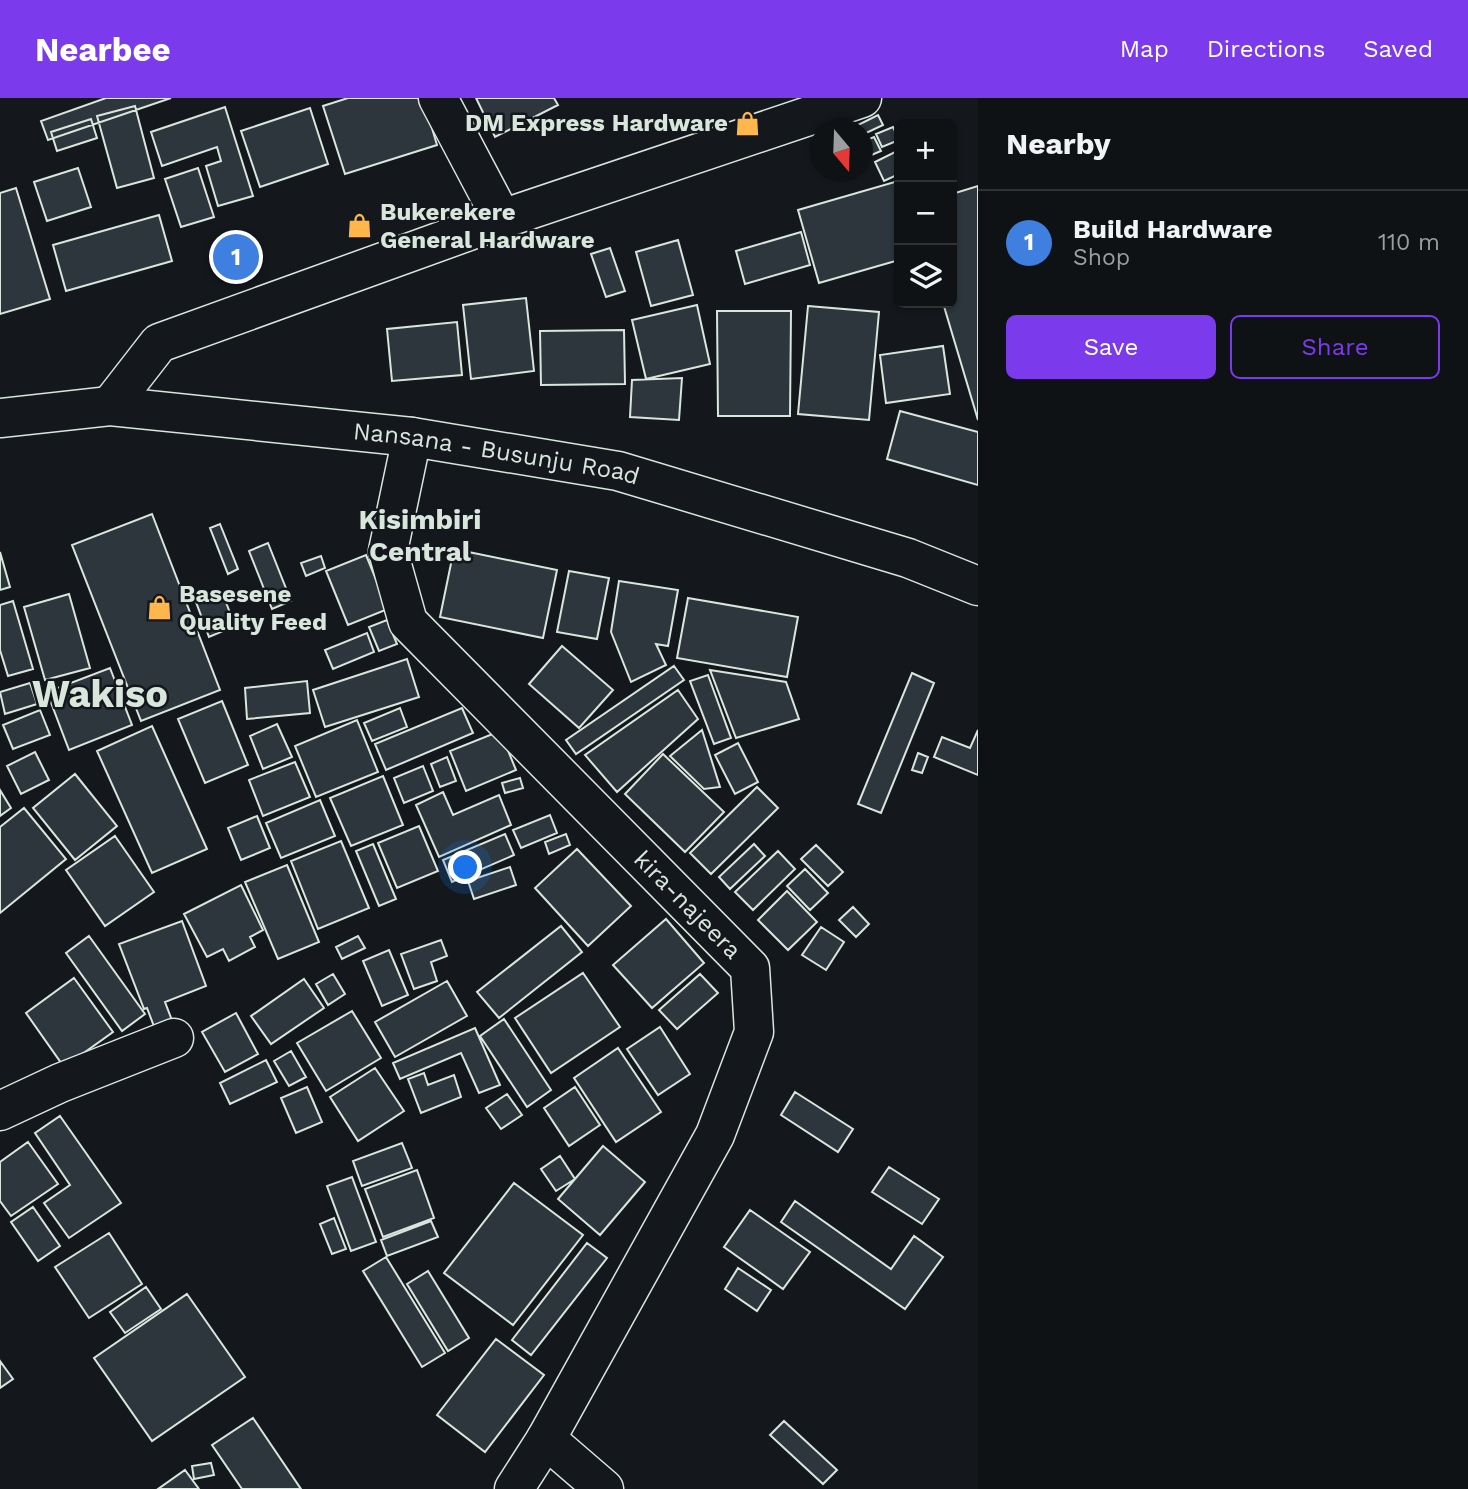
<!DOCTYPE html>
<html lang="en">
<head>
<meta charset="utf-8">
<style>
  body { margin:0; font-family:"Work Sans",sans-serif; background:#1d2022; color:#f1f3f6 }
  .controls { position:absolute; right:21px; top:21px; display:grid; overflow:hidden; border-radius:10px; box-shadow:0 2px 5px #0004 }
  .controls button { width:63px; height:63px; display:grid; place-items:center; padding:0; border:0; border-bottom:2px solid #2f3234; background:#0f1215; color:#f1f3f6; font:35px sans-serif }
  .compass { position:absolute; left:810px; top:21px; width:63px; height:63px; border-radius:50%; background:#0f1215; box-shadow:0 2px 5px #0004; rotate:161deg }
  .you { position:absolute; left:466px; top:770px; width:24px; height:24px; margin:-18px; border:5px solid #fff; border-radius:50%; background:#1a73e8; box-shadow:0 0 0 10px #1a73e833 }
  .badge { display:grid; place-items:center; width:46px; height:46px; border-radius:50%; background:#7c3aed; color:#fff; font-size:23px; font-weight:700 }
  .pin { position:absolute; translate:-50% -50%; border:4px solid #fff; box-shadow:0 2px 7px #0006 }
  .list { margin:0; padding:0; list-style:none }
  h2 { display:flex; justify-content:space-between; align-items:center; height:91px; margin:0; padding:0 28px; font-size:30px }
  h2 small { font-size:23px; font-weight:400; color:#9b9ea0 }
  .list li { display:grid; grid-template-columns:46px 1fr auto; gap:21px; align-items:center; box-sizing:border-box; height:105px; padding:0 28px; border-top:2px solid #2f3234 }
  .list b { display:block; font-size:26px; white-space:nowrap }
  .list p { margin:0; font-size:23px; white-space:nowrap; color:#9b9ea0 }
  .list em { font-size:23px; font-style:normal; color:#9b9ea0 }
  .actions { display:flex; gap:14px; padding:21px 28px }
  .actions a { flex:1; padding:16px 0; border:2px solid #7c3aed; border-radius:10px; text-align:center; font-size:24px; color:#7c3aed }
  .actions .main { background:#7c3aed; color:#fff }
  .icon { flex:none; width:38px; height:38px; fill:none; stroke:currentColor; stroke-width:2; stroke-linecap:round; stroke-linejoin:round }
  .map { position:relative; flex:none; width:978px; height:1391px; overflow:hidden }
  header { display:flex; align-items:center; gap:42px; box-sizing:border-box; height:98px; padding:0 35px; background:#7c3aed; color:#fff }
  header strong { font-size:33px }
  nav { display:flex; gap:38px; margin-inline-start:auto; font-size:24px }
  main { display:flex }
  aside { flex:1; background:#0f1215 }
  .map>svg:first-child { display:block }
  .building { fill:#2c363c; stroke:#d8e6dc; stroke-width:2 }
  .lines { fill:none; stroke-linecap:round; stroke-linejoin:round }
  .minor-casing { stroke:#d8e6dc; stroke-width:41 }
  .major-casing { stroke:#d8e6dc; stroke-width:41 }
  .minor { stroke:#14181c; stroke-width:38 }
  .major { stroke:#14181c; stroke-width:38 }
  .labels { text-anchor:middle; stroke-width:5; stroke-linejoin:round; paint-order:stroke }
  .poi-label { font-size:24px; font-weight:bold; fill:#d8e6dc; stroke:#14181c; text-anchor:start }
  .street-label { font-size:24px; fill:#d8e6dc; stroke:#14181c }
  .quarter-label { font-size:28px; font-weight:bold; fill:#d8e6dc; stroke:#14181c }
  .town-label { font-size:38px; font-weight:bold; fill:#d8e6dc; stroke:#14181c }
</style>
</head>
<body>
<header>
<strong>Nearbee</strong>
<nav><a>Map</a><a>Directions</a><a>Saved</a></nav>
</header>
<main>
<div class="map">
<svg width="978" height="1391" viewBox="0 0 978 1391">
  <rect width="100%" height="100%" fill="#14181c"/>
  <!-- building -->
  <path class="building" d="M106,0H171L48,42L41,23Z
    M348,0H423L437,47L345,76L323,8Z
    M476,0H554L558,7L495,39Z
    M135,8L154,80L117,90L97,18Z
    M225,9L253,98L218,108L206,68L221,63L217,49L162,68L151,34Z
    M310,10L328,66L260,89L241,33Z
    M878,17L883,27L862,37V32H848Z
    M91,21L97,40L57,53L51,34Z
    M893,29L899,42L882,49L876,36Z
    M874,39L881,53L862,61V44Z
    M899,52V76L884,83L875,64Z
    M78,70L91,109L47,123L34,84Z
    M198,70L214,119L181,129L165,81Z
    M834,74H853L839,82Z
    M898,83L899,162L819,185L798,112Z
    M978,88V322L943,205H952V96Z
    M16,90L50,201L0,216V95Z
    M159,117L172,163L66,193L53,147Z
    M801,134L810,167L745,186L736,153Z
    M678,142L693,197L651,208L636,154Z
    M610,150L625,193L606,199L591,156Z
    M526,200L534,273L471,281L463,207Z
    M697,207L710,266L646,281L632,222Z
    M808,208L879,214L869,322L798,316Z
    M717,213H791L790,318H718Z
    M457,224L462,277L392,283L387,231Z
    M624,232L625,286L541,287L540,233Z
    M943,248L950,296L886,305L880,257Z
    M682,280L679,322L630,319L632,282Z
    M900,313L978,334V387L887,361Z
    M152,416L220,592L141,623L72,447Z
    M220,426L238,471L228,476L210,430Z
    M268,445L291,503L272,511L249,453Z
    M454,451L557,472L543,540L440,519Z
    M0,454L10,489L0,492Z
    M366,457L388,511L348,527L326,473Z
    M321,458L325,470L306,478L301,465Z
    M569,473L609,480L597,541L557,534Z
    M619,483L678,492L668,548L656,546L666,567L631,584L611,534Z
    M222,494L235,528L209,539L196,504Z
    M69,496L90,570L45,582L24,509Z
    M688,500L798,519L787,579L677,560Z
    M13,503L33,571L8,578L0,552V507Z
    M387,522L397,546L379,553L369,529Z
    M367,535L374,554L333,571L325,552Z
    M562,548L613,592L579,630L529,586Z
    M407,561L419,599L325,629L313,592Z
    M674,568L684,582L576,656L566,642Z
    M110,570L132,627L69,652L47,594Z
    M710,572L786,584L799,621L736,640Z
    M912,575L934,585L881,715L858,706Z
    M708,577L731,640L714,646L690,583Z
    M307,583L310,615L247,621L245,590Z
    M30,585L37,606L5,616L0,594Z
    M678,592L698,621L617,694L585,657Z
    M222,603L248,667L205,685L178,621Z
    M400,610L407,629L372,643L364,625Z
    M462,610L473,635L386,672L375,646Z
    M40,612L50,637L13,651L3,627Z
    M357,622L378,674L316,699L295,648Z
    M277,626L292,659L263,671L250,638Z
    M152,628L207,751L152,775L97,653Z
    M702,632L720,689L704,691L670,658Z
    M978,632V677L934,659L942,639L970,650Z
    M500,633L516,672L466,693L450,653Z
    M738,645L758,684L735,696L715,657Z
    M35,654L49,682L21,696L7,668Z
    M918,655L928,659L922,675L912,672Z
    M663,656L724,714L685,754L625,696Z
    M447,659L456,683L440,689L431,666Z
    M295,664L310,699L263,718L249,682Z
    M423,668L433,693L404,705L394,680Z
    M75,676L117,728L75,762L33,710Z
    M383,678L403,727L351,748L330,700Z
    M520,680L523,690L505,695L502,685Z
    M757,689L778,710L711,776L690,755Z
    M0,692L11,710L0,718Z
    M443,694L453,717L499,697L511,727L439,759L416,707Z
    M320,702L335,738L281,760L266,725Z
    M24,710L66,761L0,815V729Z
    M550,717L557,735L521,750L513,732Z
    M257,718L270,750L241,762L228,730Z
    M419,728L438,773L397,790L378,745Z
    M505,736L514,757L452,784L443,762Z
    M566,736L570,747L549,756L545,744Z
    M115,738L154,794L105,828L66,772Z
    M341,743L369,810L318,831L291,763Z
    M373,746L396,801L379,808L356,753Z
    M754,746L765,758L730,791L719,779Z
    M816,747L843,774L828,788L801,761Z
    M577,751L631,808L588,848L535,790Z
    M778,753L795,771L753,812L735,794Z
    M287,767L319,844L278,861L245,784Z
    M510,769L516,787L474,801L468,783Z
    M805,771L828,795L810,812L787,788Z
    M241,787L263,832L250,839L255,849L229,863L223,851L207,859L184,816Z
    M787,793L817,824L788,852L758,822Z
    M853,809L869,826L856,839L839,822Z
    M666,821L704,865L652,910L613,867Z
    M182,823L206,888L165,904L173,925L155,931L147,910L144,911L119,846Z
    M561,828L582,854L499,920L477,894Z
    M821,829L844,844L826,872L802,857Z
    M89,838L145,916L122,933L66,855Z
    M358,838L365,850L342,861L336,849Z
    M441,842L447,858L431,864L437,883L414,891L401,856Z
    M389,852L408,897L382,908L363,863Z
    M583,875L620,929L551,975L515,920Z
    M333,876L345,896L328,907L316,886Z
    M700,876L718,895L677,931L659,912Z
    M74,880L113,934L64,969L26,915Z
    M304,881L324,910L271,946L251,918Z
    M447,883L467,918L395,959L375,924Z
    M352,913L381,960L326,993L297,945Z
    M236,915L258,956L225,974L202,934Z
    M504,921L551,992L527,1009L480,938Z
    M660,929L690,976L658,997L627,951Z
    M475,930L500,987L479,995L461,955L400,981L393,965Z
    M618,950L661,1014L616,1044L574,980Z
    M291,953L306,979L289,988L274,963Z
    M266,962L277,984L230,1006L220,985Z
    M375,970L404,1013L358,1043L330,999Z
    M424,975L428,987L454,977L461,999L421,1015L408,981Z
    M307,989L322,1024L296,1035L281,1000Z
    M575,989L600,1027L569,1048L544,1010Z
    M795,994L853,1031L838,1054L781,1017Z
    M507,996L522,1017L501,1031L486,1010Z
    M60,1018L121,1105L69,1140L44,1105L70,1087L35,1035Z
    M28,1044L58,1086L11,1118L0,1103V1064Z
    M402,1045L412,1070L362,1088L353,1063Z
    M603,1048L645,1084L600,1137L558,1101Z
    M560,1058L575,1081L556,1093L541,1071Z
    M889,1069L939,1101L922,1126L872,1094Z
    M417,1072L434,1120L383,1139L365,1091Z
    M352,1079L376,1144L351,1153L327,1088Z
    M514,1085L583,1137L513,1227L444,1175Z
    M795,1103L891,1171L914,1138L943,1159L905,1211L781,1124Z
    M33,1109L60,1148L38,1163L11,1124Z
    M750,1112L810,1154L783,1191L724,1149Z
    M334,1120L346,1151L332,1156L320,1126Z
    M431,1123L438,1139L387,1158L381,1142Z
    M109,1135L142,1186L89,1220L55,1169Z
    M587,1145L607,1160L531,1257L512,1242Z
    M386,1159L445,1255L422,1269L363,1173Z
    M738,1170L771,1192L757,1213L725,1191Z
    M428,1173L469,1240L448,1253L407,1186Z
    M146,1189L161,1211L125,1235L110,1214Z
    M187,1196L245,1279L152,1343L94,1260Z
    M496,1241L544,1277L485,1354L437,1317Z
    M0,1263L13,1281L0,1290Z
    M253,1320L301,1391H242L212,1347Z
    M784,1323L837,1372L823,1386L770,1337Z
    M211,1365L214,1377L194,1381L192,1368Z
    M185,1372L199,1391H158Z"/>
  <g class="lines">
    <defs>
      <g id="minor">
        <path d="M438,0L502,121"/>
        <path d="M110,308L159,245L502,121L862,0"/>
        <path id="s1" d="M412,339L388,453L408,524L750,870L754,934L715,1037L546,1341L514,1391"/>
        <path d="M0,1013L60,985L174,940"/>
        <path d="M546,1341L604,1391"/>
      </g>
      <g id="major">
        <path id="s2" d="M0,320L110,308L412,339L618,373L908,460L978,488"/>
      </g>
    </defs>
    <!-- minor casing -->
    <use href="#minor" class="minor-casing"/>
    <!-- major casing -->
    <use href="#major" class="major-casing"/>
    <!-- minor -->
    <use href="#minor" class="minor"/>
    <!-- major -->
    <use href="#major" class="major"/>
  </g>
  <!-- icons -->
  <defs>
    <symbol id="shop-bare" viewBox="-9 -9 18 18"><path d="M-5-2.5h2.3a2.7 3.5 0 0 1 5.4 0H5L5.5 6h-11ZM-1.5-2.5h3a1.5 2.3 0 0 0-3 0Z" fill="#ffb74d" stroke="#14181c" stroke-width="2.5" paint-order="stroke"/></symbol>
  </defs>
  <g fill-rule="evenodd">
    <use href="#shop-bare" x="730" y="8" width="35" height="35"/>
    <use href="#shop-bare" x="342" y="110" width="35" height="35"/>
    <use href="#shop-bare" x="142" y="492" width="35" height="35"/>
  </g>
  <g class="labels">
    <!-- poi labels -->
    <g class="poi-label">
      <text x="728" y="33" text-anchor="end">DM Express Hardware</text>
      <text x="380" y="122">Bukerekere<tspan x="380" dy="28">General Hardware</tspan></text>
      <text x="179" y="504">Basesene<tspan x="179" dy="28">Quality Feed</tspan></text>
    </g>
    <!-- street labels -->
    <g class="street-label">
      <text dy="8" stroke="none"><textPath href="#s2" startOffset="500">Nansana - Busunju Road</textPath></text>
      <text dy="8" stroke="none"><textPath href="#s1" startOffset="588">kira-najeera</textPath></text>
    </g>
    <!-- quarter labels -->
    <g class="quarter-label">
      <text x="420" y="431">Kisimbiri<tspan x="420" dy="32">Central</tspan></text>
    </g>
    <!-- town labels -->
    <g class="town-label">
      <text x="100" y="609">Wakiso</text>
    </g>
  </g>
</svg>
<div class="controls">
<button>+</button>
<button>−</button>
<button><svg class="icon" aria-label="layers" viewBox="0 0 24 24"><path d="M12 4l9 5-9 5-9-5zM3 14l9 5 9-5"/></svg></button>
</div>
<svg class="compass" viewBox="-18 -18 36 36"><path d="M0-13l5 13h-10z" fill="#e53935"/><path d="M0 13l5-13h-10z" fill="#9b9ea0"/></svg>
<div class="you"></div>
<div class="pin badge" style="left:236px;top:159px;background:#3f7fe0">1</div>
</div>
<aside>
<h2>Nearby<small></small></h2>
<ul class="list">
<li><span class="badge" style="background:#3f7fe0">1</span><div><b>Build Hardware</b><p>Shop</p></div><em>110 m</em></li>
</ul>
<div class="actions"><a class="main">Save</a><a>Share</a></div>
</aside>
</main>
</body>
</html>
